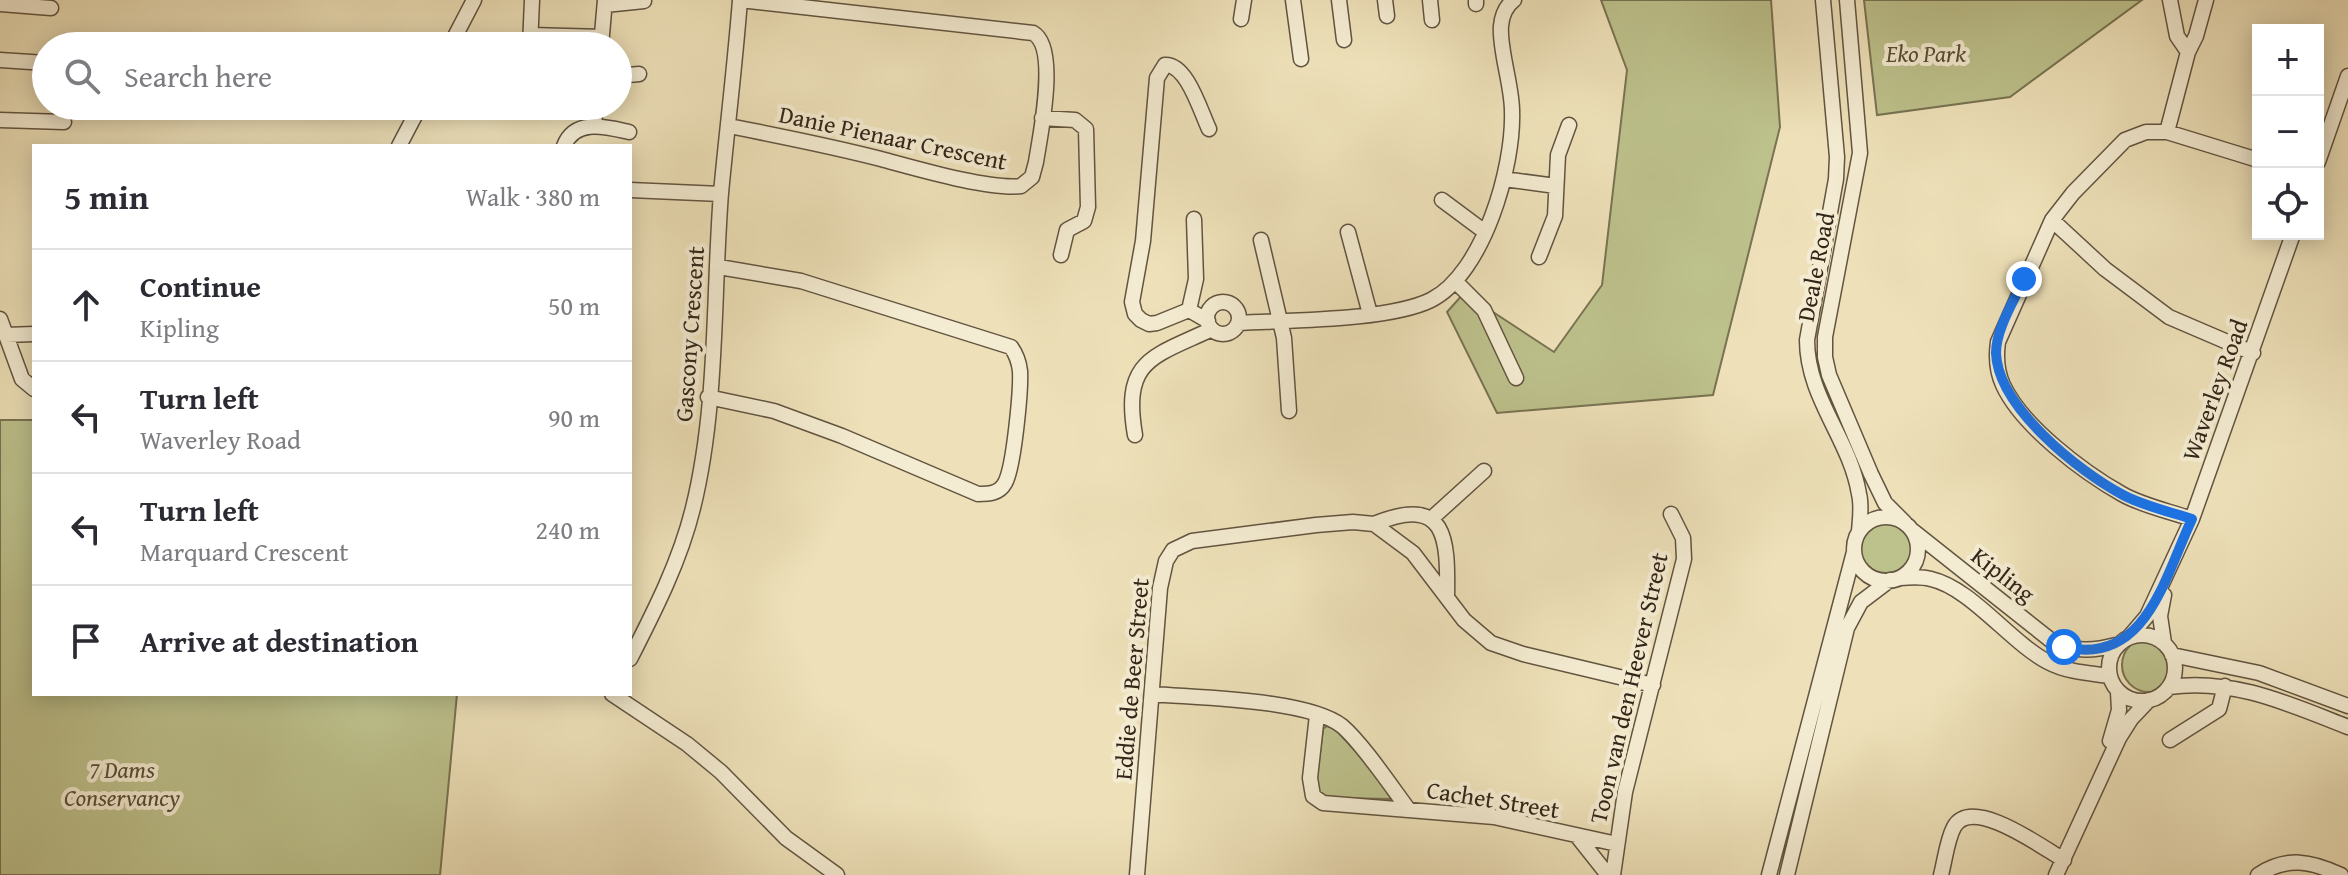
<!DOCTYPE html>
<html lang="en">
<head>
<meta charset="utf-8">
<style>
  body { margin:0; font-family:"Gentium Book Plus",serif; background:#f2f2f3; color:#2b2b33 }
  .controls { position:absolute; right:24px; top:24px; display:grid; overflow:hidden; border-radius:0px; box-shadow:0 4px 20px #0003 }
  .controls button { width:72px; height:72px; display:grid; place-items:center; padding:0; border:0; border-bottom:2px solid #e1e1e2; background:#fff; color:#2b2b33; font:40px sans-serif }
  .stop { position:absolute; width:24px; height:24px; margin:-18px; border:6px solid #1a73e8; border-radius:50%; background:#fff }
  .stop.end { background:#1a73e8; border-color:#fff; box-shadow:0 2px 8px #0008 }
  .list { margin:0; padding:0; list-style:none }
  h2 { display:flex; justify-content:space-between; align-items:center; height:104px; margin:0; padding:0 32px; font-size:34px }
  h2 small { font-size:26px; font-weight:400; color:#7c7c81 }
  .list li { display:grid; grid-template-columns:52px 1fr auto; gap:24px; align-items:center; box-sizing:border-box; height:112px; padding:0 32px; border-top:2px solid #e1e1e2 }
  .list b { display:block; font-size:30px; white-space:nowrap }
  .list p { margin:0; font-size:26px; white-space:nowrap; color:#7c7c81 }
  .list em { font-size:26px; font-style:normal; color:#7c7c81 }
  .icon { flex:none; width:44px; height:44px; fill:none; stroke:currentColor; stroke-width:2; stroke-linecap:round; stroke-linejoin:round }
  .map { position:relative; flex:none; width:2348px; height:875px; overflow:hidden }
  .search { position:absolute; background:#fff; box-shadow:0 4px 20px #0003; left:32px; top:32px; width:600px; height:88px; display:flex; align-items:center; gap:20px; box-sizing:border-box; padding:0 28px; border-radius:44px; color:#7c7c81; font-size:30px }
  .panel { position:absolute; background:#fff; box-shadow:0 4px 20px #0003; left:32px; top:144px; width:600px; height:552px; border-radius:0px }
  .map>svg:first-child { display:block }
  .green { fill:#bdc18c; stroke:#787352; stroke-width:2 }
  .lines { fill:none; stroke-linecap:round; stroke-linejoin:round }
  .minor-casing { stroke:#625440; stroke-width:17 }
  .minor { stroke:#f4ecd2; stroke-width:14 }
  .route { stroke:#1a73e8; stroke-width:10 }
  .labels { text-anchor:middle; stroke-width:8; stroke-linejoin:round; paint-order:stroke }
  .park-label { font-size:24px; font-style:italic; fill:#564c35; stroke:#f4ecd2 }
  .street-label { font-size:24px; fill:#332518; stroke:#f4ecd2 }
</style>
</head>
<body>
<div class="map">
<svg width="2348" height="875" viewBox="0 0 2348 875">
  <rect width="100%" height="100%" fill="#eee1b9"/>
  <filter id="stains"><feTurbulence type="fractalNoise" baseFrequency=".0025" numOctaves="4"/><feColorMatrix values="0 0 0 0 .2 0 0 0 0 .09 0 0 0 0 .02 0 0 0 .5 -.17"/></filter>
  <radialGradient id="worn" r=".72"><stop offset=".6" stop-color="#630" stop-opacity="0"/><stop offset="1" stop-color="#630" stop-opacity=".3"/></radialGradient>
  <!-- green -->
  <path class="green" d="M1601,0H1771L1780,127L1713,395L1497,413L1447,312L1464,293L1554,352L1602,285L1627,70Z
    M1864,0H2142L2010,97L1877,115Z
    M0,420H34V694H457L440,875H0Z
    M1860 547a26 26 0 1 1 52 0a26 26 0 1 1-52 0Z
    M2122 665a27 27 0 1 1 54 0a27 27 0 1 1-54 0Z
    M1327,726L1335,729L1395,794L1392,799L1332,798L1319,794L1316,785L1323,729Z"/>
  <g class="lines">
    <defs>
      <path id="minor" d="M1293,0L1301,59
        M1339,0L1344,40
        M1385,0L1387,16
        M1430,0L1432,20
        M1476,0V4
        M1823,0L1837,157L1836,179L1807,340C1807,398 1850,439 1859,494C1862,506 1860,519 1859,531
        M1847,0L1860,153L1825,337V357L1829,375L1871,474L1885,503L1905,523
        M2170,0L2177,36L2188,52
        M0,4L51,8
        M605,5L644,1
        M1241,19L1244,0
        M531,35L602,37
        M450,46L474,0
        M530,46L532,0
        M601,46L605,0
        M0,60L46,63
        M618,76L639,74
        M491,110V106
        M1042,118L1075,120L1086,129L1088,207L1084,221L1067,230L1061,255
        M0,120L64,122
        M594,124L596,106
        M729,126C780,136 831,146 881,159C915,168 989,190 1021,186L1032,177L1036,162C1040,136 1059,47 1033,33L740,0
        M2167,132L2188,52L2196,36L2206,0
        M399,146L420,106
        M564,146C575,118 606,127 629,132
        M2318,162L2348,76
        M1504,179L1556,186
        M630,190L721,194
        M1442,200L1485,232
        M1194,219L1196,279L1189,310L1208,321
        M2052,220L2105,269L2169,317L2253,353
        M1348,232L1370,314
        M1261,240L1284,338L1289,411
        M1539,257L1555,216L1558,155L1569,125
        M1455,281L1484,310L1516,378
        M1207 318a16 16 0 1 1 32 0a16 16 0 1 1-32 0Z
        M1189,310L1157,323L1149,324L1141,320L1135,314L1132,302L1143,241L1157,78L1165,65C1187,64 1200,110 1209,129
        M0,319L22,379L34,389
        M1238,323C1288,320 1388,321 1431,300C1484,273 1514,166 1512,111C1512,85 1499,49 1501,26C1502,15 1506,6 1514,0
        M6,335L34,334
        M708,397L774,411L842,436L978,494C988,494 999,494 1005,483C1014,467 1021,390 1020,371C1019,362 1016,354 1011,347L801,281L719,267
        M1135,435C1122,359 1153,357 1212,329
        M1854 549a32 32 0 1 1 64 0a32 32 0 1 1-64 0Z
        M1431,519L1484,471
        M2192,519C2169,511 2143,506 2122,494C2083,472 2022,426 2003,385C1997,372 1996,356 1998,342L2052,220L2073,193L2125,140L2146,132H2167L2258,160
        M1374,524C1447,494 1448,538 1447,597
        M1913,531L2053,642C2075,652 2094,651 2116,645
        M1900,578C1910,577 1921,576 1931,579C1971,588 2010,642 2048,662C2067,672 2088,673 2109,676
        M2109 668a33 33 0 1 1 66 0a33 33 0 1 1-66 0Z
        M2130,636L2147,616L2192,519L2293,234
        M2164,643L2160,616L2164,595
        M2172,655L2259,673L2348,706
        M630,659C655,610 680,561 693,508C718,407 713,296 721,193C727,129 735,65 740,0
        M2169,687C2234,678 2289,704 2348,727
        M612,694L687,744L721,772L786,838L837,875
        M1153,694C1199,698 1307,699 1342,726C1362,743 1391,786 1408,809
        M1317,715L1310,778L1313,796L1323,803L1494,817L1617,844
        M2170,740L2219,709L2225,686
        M2110,741L2119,710L2118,692
        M1577,836L1608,875
        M1137,875L1160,588L1166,561L1173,550L1192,541L1316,525L1353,522L1374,524L1413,553L1464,620L1491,643L1523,654L1653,685
        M1613,875L1625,792L1684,559L1683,538L1671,514
        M1769,875L1854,552
        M1787,875L1847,628L1861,602L1890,580
        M1941,875C1945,860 1947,840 1954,827C1972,795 2043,848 2064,860
        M2056,875L2119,738L2131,719L2149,700
        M2258,875C2287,856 2311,861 2341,875"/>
    </defs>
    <!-- minor casing -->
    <use href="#minor" class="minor-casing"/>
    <!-- minor -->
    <use href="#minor" class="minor"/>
  </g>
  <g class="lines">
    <!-- route -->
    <path class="route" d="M2024,279C2014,301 1996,329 1996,353C1998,407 2078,471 2123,495C2144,506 2170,512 2192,519C2165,576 2146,667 2064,647"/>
  </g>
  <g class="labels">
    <!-- park labels -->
    <g class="park-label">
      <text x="1926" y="62">Eko Park</text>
      <text x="122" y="778">7 Dams<tspan x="122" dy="28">Conservancy</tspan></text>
    </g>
    <!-- street labels -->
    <g class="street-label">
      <text transform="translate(893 138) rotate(12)" y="8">Danie Pienaar Crescent</text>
      <text transform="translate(1816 267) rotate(-79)" y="8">Deale Road</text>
      <text transform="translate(690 334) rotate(-86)" y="8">Gascony Crescent</text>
      <text transform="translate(2215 390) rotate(-70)" y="8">Waverley Road</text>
      <text transform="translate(2003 575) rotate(38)" y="8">Kipling</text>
      <text transform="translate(1132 679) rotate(-85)" y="8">Eddie de Beer Street</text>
      <text transform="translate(1629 688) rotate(-77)" y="8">Toon van den Heever Street</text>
      <text transform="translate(1493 800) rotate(9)" y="8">Cachet Street</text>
    </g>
  </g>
  <rect width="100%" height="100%" filter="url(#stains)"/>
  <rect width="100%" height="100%" fill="url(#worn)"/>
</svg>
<div class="controls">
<button>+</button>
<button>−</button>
<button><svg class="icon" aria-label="locate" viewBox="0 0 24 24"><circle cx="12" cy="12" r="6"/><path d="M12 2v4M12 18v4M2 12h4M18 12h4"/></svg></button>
</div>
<div class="stop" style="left:2064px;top:647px"></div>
<div class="stop end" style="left:2024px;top:279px"></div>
<div class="search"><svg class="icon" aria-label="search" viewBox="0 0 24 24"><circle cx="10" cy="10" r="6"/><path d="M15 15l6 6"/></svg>Search here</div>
<section class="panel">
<h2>5 min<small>Walk · 380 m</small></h2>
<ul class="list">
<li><svg class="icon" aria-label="ahead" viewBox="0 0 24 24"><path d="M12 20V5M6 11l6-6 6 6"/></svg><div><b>Continue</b><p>Kipling</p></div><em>50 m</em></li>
<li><svg class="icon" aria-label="left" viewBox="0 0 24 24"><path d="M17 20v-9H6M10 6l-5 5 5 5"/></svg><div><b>Turn left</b><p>Waverley Road</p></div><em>90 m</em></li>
<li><svg class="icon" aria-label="left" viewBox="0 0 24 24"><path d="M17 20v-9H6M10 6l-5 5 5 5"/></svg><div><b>Turn left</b><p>Marquard Crescent</p></div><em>240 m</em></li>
<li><svg class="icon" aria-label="arrive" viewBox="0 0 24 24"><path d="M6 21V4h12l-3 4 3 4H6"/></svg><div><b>Arrive at destination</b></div></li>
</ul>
</section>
</div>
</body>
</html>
